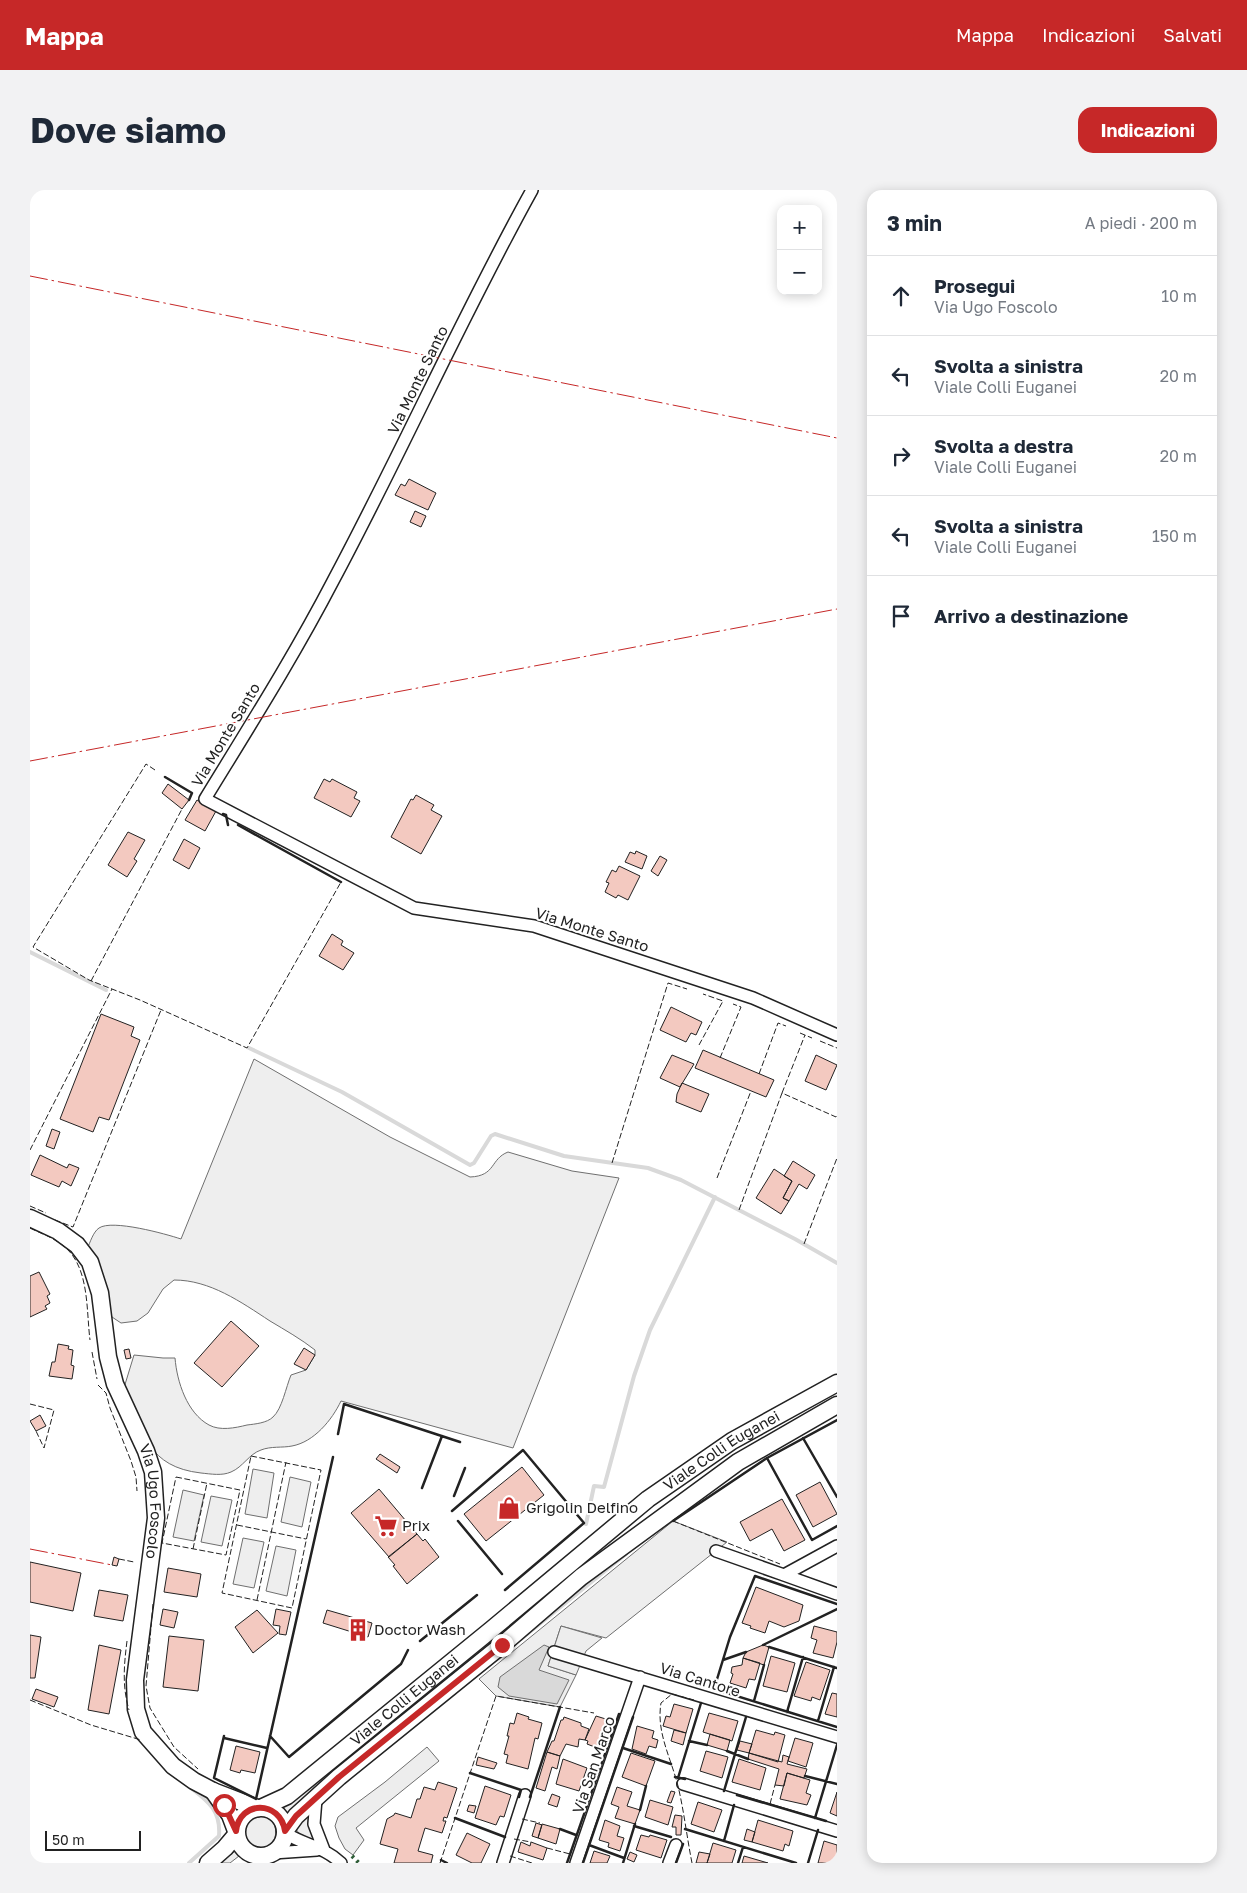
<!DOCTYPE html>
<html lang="it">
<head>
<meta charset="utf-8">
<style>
  body { margin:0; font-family:"Golos Text",sans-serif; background:#f2f2f3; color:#1f2937 }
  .controls { position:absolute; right:15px; top:15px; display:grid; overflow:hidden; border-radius:10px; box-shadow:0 2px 12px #0003 }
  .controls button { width:45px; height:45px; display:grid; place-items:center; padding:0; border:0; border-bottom:1px solid #e0e1e3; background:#fff; color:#1f2937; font:25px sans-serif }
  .scale { position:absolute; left:15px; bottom:12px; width:96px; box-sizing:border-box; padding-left:5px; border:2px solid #222; border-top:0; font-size:14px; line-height:18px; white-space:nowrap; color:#222; -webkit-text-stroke:4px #fff; paint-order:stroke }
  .stop { position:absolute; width:15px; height:15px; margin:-11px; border:4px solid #c62828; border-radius:50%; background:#fff }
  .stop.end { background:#c62828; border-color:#fff; box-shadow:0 1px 5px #0008 }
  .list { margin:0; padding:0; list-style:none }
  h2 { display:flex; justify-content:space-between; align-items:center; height:65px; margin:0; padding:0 20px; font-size:21px }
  h2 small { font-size:16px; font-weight:400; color:#747a83 }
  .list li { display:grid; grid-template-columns:32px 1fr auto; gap:15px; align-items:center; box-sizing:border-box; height:80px; padding:0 20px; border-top:1px solid #e0e1e3 }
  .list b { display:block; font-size:19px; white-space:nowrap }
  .list p { margin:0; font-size:16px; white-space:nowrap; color:#747a83 }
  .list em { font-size:16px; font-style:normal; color:#747a83 }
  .icon { flex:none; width:28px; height:28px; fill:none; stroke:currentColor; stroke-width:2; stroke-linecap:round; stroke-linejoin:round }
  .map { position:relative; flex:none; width:807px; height:1673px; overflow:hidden; border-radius:15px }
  header { display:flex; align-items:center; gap:30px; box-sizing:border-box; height:70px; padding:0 25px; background:#c62828; color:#fff }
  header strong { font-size:24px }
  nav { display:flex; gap:28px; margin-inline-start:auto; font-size:18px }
  .intro { display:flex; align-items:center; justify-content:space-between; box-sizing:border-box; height:120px; padding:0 30px }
  h1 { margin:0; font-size:35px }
  .button { padding:12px 22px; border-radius:15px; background:#c62828; color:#fff; font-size:18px; font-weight:700 }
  main { display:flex; gap:30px; padding:0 30px }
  aside { flex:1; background:#fff; border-radius:15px; box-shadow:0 2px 12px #0003 }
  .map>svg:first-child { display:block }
  .green { fill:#eee; stroke:#6f6f6f }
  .parking { fill:#ededed; stroke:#6f6f6f }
  .water { fill:#d9d9d9; stroke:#6f6f6f }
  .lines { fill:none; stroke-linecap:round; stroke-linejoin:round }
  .stream { stroke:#d9d9d9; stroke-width:4 }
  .building { fill:#f3c9c0; stroke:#222 }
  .street-casing { stroke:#222; stroke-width:14 }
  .secondary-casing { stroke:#222; stroke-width:19 }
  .street { stroke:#fff; stroke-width:11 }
  .secondary { stroke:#fff; stroke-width:16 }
  .hedge { stroke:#2f5e38; stroke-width:4; stroke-dasharray:2.5 4; stroke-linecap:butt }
  .fence { stroke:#222; stroke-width:1; stroke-dasharray:6 2.5; stroke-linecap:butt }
  .wall { stroke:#222; stroke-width:2.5 }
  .power { stroke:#c62828; stroke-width:1; stroke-dasharray:18 4 2.5 4; stroke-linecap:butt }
  .route { stroke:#c62828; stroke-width:6 }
  .labels { text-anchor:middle; stroke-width:4; stroke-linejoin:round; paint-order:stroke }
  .street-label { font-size:15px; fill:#222; stroke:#fff }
  .poi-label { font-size:15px; fill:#222; stroke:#fff; text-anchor:start }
</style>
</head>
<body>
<header>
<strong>Mappa</strong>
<nav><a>Mappa</a><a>Indicazioni</a><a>Salvati</a></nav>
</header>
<div class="intro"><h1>Dove siamo</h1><a class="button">Indicazioni</a></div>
<main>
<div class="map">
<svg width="807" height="1673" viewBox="0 0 807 1673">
  <rect width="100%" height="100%" fill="#fff"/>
  <!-- green -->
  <path class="green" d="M224,869L360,947L440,987C466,986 460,969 478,962L542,981L589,988L483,1258L311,1211C302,1230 284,1252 262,1256C252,1258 241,1256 231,1260C219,1264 213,1277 201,1282C192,1286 181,1284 171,1283C118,1277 113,1243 93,1201L104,1165L133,1168H145C147,1192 157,1223 179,1235C190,1241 205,1238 217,1235C225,1234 237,1233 243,1227C252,1219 256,1197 261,1185L276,1180L285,1165V1160C271,1149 255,1140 240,1131C211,1112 180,1090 144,1090L133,1099L118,1123L107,1131L91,1133L82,1127L75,1118L57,1059C60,1053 63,1042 69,1038C82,1029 136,1044 151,1049Z
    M223,1279L244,1283L237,1328L215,1324Z
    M260,1287L281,1292L272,1337L251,1332Z
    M153,1300L174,1305L164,1351L143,1347Z
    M181,1306L202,1310L192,1356L171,1352Z
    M643,1331L697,1352L576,1448L531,1436L518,1476L546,1485L530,1517L466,1506L449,1489Z
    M213,1348L234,1352L224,1398L203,1394Z
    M246,1356L266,1360L257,1406L236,1401Z
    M298,1580L303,1585L259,1624L253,1618Z
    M279,1623L278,1633L283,1649C275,1647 270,1646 266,1639Z
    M214 1642a16 16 0 1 1 32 0a16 16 0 1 1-32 0Z
    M205,1661L209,1666L200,1673H190Z"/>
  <!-- parking -->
  <path class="parking" d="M531,1436L572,1448L556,1461L546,1485L518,1476Z
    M397,1557L409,1571L326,1638L334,1650L323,1665L315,1659L309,1648L305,1636L308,1627L355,1592Z"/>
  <!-- water -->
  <path class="water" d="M514,1455L519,1457L509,1480L539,1490L527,1514L479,1506L468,1497L470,1487Z"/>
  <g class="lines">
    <!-- stream -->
    <path class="stream" d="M0,762L76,800
      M219,858L312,902L440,975L444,973L461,946L465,944L534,966L618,978L651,990L765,1049L807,1073
      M556,1334L564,1296L574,1297L604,1186L620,1140L685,1007
      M491,1449L596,1364
      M347,1566L425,1503
      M159,1673L189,1646C191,1621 179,1612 161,1598
      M221,1673L231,1666L230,1665L241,1655"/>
  </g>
  <!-- building -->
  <path class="building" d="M379,289L406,303L398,320L365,305L371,294L375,296Z
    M385,321L396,326L391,337L380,332Z
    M294,589L300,592L302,589L327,602L324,608L330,611L321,627L284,608Z
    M138,594L159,610L152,619L132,603Z
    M386,605L404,615L401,620L412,626L391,664L361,647L381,609L383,610Z
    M167,610L186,621L175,641L155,630Z
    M98,642L115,650L104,669L107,671L97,687L78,675Z
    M154,649L170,658L159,679L143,670Z
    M606,661L617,666L612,679L595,672L600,662L605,664Z
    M630,666L637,670L628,686L621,681Z
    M589,676L610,686L598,710L588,705L586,708L575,702L579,693L576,692L582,680L586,682Z
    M302,744L313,751L311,755L324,763L313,780L289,766Z
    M641,817L672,832L666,845L661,843L656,852L630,840Z
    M71,824L104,837L101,846L110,850L79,930L69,927L63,942L30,929Z
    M673,860L744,890L736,907L665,878Z
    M642,865L664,874L650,897L630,888Z
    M786,865L807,875L796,900L775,891Z
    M652,893L679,904L671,922L646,912L647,904Z
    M22,939L30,942L24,959L16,956Z
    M10,965L37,978L39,974L49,978L41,996L32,991L29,997L1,985Z
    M763,971L785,985L777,999L769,994L759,1011L753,1008L762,991L754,986Z
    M744,979L762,991L753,1008L759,1011L751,1024L726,1008Z
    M9,1082L20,1104L17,1106L20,1113L15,1116L17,1119L0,1127V1086Z
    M201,1131L229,1156L192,1197L164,1173Z
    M28,1154L39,1156L38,1159L43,1160L41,1175L44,1176L42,1189L19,1186L22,1172H25Z
    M274,1158L285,1165L276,1180L264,1174Z
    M99,1159L101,1168L96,1169L94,1160Z
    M10,1225L16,1236L6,1241L0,1231Z
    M350,1264L370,1277L367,1283L346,1269Z
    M492,1277L514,1305L456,1351L434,1324Z
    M790,1292L807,1324L783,1337L766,1305Z
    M349,1299L387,1344L359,1367L321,1323Z
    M752,1309L775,1350L754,1361L742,1339L720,1351L710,1332Z
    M387,1344L393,1351L395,1349L409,1367L377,1394L363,1376L365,1375L358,1367Z
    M84,1367L89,1369L87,1376L82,1375Z
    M0,1372L51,1383L43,1421L0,1412Z
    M138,1378L171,1384L167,1407L134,1402Z
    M726,1397L773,1415L769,1431L754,1437L739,1431L735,1443L720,1438L721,1436L712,1433Z
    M69,1400L98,1405L93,1431L64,1426Z
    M133,1419L148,1422L144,1438L130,1435Z
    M246,1419L261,1422L256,1445L249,1444L250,1436L243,1435Z
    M227,1420L248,1443L223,1463L205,1437Z
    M297,1420L342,1433L338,1447L293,1433Z
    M784,1436L807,1442V1452L803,1468L783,1463L787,1450L781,1448Z
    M0,1445L11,1447L5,1488H0Z
    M139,1446L174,1450L168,1501L133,1497Z
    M69,1455L91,1460L79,1524L58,1520Z
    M733,1455L739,1457L734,1475L713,1468L716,1462Z
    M741,1466L765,1473L757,1502L733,1496Z
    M713,1468L730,1473L725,1490L719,1489L716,1498L700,1493L703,1484L701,1483L702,1477L712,1475Z
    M776,1472L800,1480L790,1510L782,1507L781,1511L764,1506Z
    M6,1499L28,1507L24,1517L2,1509Z
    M802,1503L807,1504V1527L795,1524Z
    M644,1514L663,1519L656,1543L633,1536L636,1526L640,1527Z
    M487,1523L499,1527L498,1529L512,1533L508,1549L505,1548L498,1579L476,1573L478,1565L474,1564L479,1546H477L480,1533L484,1534Z
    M679,1523L708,1531L702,1551L673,1542Z
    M566,1526L579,1530L570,1559L557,1554L558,1551L555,1550Z
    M534,1527L551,1533V1536L559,1539L555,1550L549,1549L548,1557L536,1554L530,1566L517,1562L522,1551H524L531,1530H533Z
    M607,1536L624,1541L622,1548L628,1550L626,1558L619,1556L616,1564L602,1559Z
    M644,1540L656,1543L653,1555L641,1551Z
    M726,1540L744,1545L745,1542L755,1545L748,1572L719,1563Z
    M680,1544L700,1550L697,1561L677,1555Z
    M765,1548L783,1553L776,1577L758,1571Z
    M710,1551L722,1554L719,1563L707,1560Z
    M206,1556L230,1562L225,1583L211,1580L210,1583L200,1580Z
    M676,1561L698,1567L692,1588L670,1581Z
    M517,1562L530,1566L527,1579L522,1577L515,1601L506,1598Z
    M601,1563L625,1571L616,1596L592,1587Z
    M719,1563L752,1572L753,1565L759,1567L757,1574L777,1579L774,1588L757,1583L754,1596L745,1595L749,1579L718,1569Z
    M448,1567L467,1573L464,1579L446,1575Z
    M533,1569L557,1578L549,1601L526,1594Z
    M709,1569L736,1578L730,1600L702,1592Z
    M757,1583L780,1590L776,1603L781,1605L777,1615L750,1609Z
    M408,1592L427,1598L417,1628L414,1627L413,1631H416L412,1643L395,1638L388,1661L403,1665L401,1673H364L368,1659L350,1654L357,1629L364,1625L365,1623L381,1628L387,1609H390L394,1597L405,1600Z
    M455,1596L481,1605L474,1627L470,1626L466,1635L445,1628Z
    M587,1597L602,1602L597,1616L610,1620L605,1634L585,1628L589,1617L581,1614Z
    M641,1601L645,1602L641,1613L637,1612Z
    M807,1602V1626L800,1623Z
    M522,1604L530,1607L527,1617L518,1614Z
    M620,1610L643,1617L638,1635L615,1627Z
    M668,1612L692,1620L684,1642L661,1634Z
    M439,1615L446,1616L444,1623L437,1621Z
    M645,1625L652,1626L651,1645H646V1637H642Z
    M575,1630L590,1636L587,1646L594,1648L590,1661L578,1657L579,1653L569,1650Z
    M728,1630L763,1641L759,1656L755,1654L753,1661L722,1652Z
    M506,1633L512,1635L508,1648L502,1646Z
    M512,1634L530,1639L526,1654L508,1648Z
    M717,1639L725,1642L722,1652L714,1650Z
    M437,1643L460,1654L451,1673H442L426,1665Z
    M611,1645L619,1647L620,1645L637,1650L631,1668L606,1660Z
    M794,1651L807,1655V1673H788Z
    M491,1652L500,1656L501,1652L517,1658L513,1670L488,1662Z
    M683,1653L706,1660L702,1673H677Z
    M564,1661L580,1666L577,1673H560Z
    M600,1662L607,1665L604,1672L597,1669Z
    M669,1662L680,1664L677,1673H666Z
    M714,1666L738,1673H712Z"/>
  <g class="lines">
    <defs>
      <path id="street" d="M502,0C431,128 372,262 303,391C264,466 219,537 175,609L384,718L504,736L723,808L807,845
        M807,1356L754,1385L807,1404
        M686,1361L754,1385
        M524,1462L807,1547
        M653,1594L807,1641
        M286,1609L284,1634L294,1660
        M255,1643C276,1656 293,1656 311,1673
        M243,1663L287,1660
        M473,1673L495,1605
        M546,1673L610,1487
        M639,1673L646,1655"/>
      <g id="secondary">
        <path id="s1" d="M0,1028L28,1041L47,1055L60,1072L70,1103L78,1167L85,1194L116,1261L123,1282L126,1328L105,1490L106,1519L113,1542L143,1576L164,1591L183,1601L227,1618"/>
        <path d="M183,1601L200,1625L206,1641"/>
        <path id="s2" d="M233,1617L257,1606L462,1439L618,1309L702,1251L807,1193"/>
        <circle cx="231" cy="1642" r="24"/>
        <path d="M255,1641L266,1626L309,1587L472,1455L551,1387L708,1272L807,1215"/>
        <path d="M178,1673L195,1658L206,1645"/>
      </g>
    </defs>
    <!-- street casing -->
    <use href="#street" class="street-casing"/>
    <!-- secondary casing -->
    <use href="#secondary" class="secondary-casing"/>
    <!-- street -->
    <use href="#street" class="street"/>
    <!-- secondary -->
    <use href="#secondary" class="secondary"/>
    <!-- hedge -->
    <path class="hedge" d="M322,1666L329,1673"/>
    <!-- fence -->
    <path class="fence" d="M125,580L116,574L3,757L59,790L110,810L217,858L311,692
      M61,791L152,619
      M770,843L782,848
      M790,851L807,858
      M669,855L693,811L673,804
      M690,868L711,817L703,814
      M729,884L748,833L756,836
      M752,903L775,845
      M0,960L82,799
      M582,973L638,793L657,799
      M687,988L721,901
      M0,1016L16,1023
      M709,1020L752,903L806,927L807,925
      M25,1030L43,1037L131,820
      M0,1038C10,1043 22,1047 31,1054C60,1074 56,1119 60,1150
      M774,1054L807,968
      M62,1162L67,1189
      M68,1195L76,1203L80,1218L101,1271L106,1287L107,1301
      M0,1214L24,1220L14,1258L6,1241
      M221,1266L291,1280L262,1418L192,1403Z
      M146,1287L210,1300L196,1365L132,1353Z
      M643,1331L750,1374
      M207,1335L276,1349
      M163,1359L177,1293
      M89,1369L104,1372
      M227,1410L256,1272
      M123,1414L116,1496L120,1518L144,1557L168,1579
      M97,1451C94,1475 92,1496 99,1520
      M0,1510L61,1535L111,1550
      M740,1614L745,1595
      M492,1629L510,1633
      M484,1649L501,1652
      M517,1658L540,1664
      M480,1666L502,1673
      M410,1673L466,1506L564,1523
      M662,1673C657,1648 654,1621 648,1596C641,1568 626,1542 631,1513L642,1504L664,1510"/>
    <!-- wall -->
    <path class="wall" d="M135,587L162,603L159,610
      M193,624L196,625L198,635
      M208,635L311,692
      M308,1244L314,1214L430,1252
      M773,1248L807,1307
      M737,1268L782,1350L807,1336
      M392,1298L412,1246
      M424,1306L435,1278
      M422,1321L493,1260L554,1333L475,1400
      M428,1331L472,1384
      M643,1331L737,1268L807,1230
      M807,1414L725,1386L700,1447L684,1499L807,1537
      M390,1451L447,1405
      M733,1455L807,1419
      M739,1457L807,1478
      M693,1470L716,1462
      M724,1511L734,1475
      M757,1522L773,1467
      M788,1531L804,1477
      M194,1546L184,1588L226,1609L303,1267
      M240,1546L259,1567L371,1474L378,1460
      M194,1548L237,1558
      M659,1551L677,1555
      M593,1558L641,1574
      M697,1561L718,1569
      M440,1583L491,1600L489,1607
      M775,1586L807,1594
      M645,1587L655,1589
      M648,1588L671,1513
      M694,1601L716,1527
      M707,1605L796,1631
      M500,1607L530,1517
      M610,1620L616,1596
      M425,1628L475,1647
      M785,1628L807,1555
      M604,1636L641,1647
      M530,1639L546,1645
      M655,1639L766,1673
      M694,1651L704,1615
      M559,1655L594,1668
      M411,1670L417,1673
      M537,1673L589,1524
      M553,1673L603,1527
      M593,1673L605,1634
      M646,1673L653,1654
      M708,1673L713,1657
      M778,1673L788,1640"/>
    <!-- power -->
    <path class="power" d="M0,86L807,248
      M0,571L807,419
      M0,1359L82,1375"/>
  </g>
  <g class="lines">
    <!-- route -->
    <path class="route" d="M194,1615L206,1641C210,1610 250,1610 255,1641L266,1626L309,1587L472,1455"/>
  </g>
  <!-- icons -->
  <defs>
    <symbol id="shop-bare" viewBox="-9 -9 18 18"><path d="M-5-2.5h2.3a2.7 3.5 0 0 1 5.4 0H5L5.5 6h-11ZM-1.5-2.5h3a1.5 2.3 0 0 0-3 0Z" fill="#c62828" stroke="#fff" stroke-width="2.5" paint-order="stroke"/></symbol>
    <symbol id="supermarket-bare" viewBox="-9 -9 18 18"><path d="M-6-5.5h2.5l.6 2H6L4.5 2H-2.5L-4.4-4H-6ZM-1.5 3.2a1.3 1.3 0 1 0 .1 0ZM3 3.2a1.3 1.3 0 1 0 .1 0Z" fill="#c62828" stroke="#fff" stroke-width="2.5" paint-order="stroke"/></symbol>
    <symbol id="building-bare" viewBox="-9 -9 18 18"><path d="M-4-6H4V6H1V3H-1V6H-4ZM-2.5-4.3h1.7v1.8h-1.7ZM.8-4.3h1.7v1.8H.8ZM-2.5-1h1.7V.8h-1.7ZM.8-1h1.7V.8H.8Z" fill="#c62828" stroke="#fff" stroke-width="2.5" paint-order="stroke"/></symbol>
  </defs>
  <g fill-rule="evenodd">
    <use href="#shop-bare" x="463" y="1302" width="32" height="32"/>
    <use href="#supermarket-bare" x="340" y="1320" width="32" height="32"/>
    <use href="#building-bare" x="312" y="1424" width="32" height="32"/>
  </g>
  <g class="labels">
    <!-- street labels -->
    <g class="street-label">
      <text transform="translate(388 190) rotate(-64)" y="5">Via Monte Santo</text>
      <text transform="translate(196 545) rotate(-59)" y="5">Via Monte Santo</text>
      <text transform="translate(562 740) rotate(17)" y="5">Via Monte Santo</text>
      <text dy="5" stroke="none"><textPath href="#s2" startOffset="582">Viale Colli Euganei</textPath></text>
      <text dy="5" stroke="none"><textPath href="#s1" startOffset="326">Via Ugo Foscolo</textPath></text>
      <text transform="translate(670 1490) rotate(17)" y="5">Via Cantore</text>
      <text dy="5" stroke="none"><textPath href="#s2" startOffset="178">Viale Colli Euganei</textPath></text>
      <text transform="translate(564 1575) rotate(-71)" y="5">Via San Marco</text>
    </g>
    <!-- poi labels -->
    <g class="poi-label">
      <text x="496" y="1323">Grigolin Delfino</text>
      <text x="372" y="1341">Prix</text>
      <text x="344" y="1445">Doctor Wash</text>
    </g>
  </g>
</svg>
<div class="controls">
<button>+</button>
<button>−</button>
</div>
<div class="scale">50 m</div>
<div class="stop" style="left:194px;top:1615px"></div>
<div class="stop end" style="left:472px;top:1455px"></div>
</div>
<aside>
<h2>3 min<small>A piedi · 200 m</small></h2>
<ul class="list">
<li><svg class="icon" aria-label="ahead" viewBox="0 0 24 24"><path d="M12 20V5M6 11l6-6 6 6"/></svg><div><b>Prosegui</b><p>Via Ugo Foscolo</p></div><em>10 m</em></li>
<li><svg class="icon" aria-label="left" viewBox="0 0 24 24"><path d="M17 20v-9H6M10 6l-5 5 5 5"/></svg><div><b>Svolta a sinistra</b><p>Viale Colli Euganei</p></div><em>20 m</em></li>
<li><svg class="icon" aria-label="right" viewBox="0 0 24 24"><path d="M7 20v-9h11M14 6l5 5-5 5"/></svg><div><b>Svolta a destra</b><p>Viale Colli Euganei</p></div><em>20 m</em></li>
<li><svg class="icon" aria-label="left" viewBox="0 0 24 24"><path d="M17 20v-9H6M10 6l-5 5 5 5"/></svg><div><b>Svolta a sinistra</b><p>Viale Colli Euganei</p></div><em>150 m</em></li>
<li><svg class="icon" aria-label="arrive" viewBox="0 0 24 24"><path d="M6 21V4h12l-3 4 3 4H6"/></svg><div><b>Arrivo a destinazione</b></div></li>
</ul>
</aside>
</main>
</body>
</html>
